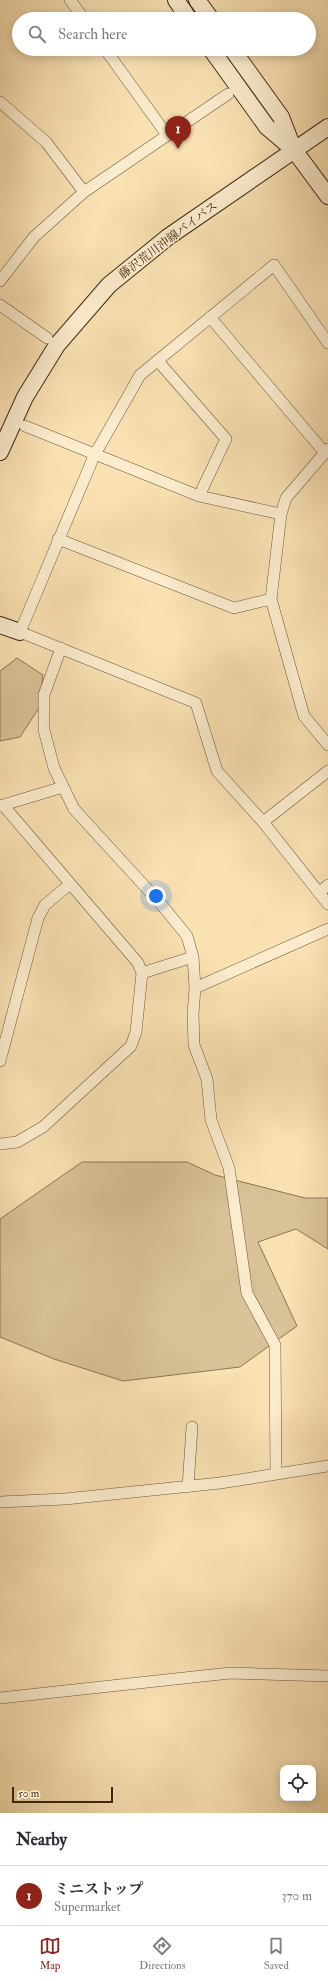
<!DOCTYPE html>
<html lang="en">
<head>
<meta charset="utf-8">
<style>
  body { margin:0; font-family:"IM FELL Double Pica","Noto Serif JP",serif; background:#f2f2f3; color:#2b2b33 }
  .controls { position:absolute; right:12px; bottom:12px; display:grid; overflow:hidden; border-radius:8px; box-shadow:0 2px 10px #0003 }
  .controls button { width:36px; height:36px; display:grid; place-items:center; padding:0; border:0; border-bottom:1px solid #e1e1e2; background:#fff; color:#2b2b33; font:20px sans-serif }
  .scale { position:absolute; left:12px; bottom:10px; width:101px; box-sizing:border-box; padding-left:4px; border:2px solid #3e2913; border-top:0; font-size:11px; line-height:14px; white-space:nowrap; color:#3e2913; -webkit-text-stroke:3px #fbeccd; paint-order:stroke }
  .you { position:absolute; left:156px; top:896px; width:14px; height:14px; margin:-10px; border:3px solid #fff; border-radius:50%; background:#1a73e8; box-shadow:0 0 0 6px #1a73e833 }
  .badge { display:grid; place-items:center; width:26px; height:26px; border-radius:50%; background:#8f2418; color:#fff; font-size:13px; font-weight:700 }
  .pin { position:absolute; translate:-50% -33px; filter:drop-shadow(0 1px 2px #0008) }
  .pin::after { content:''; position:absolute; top:21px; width:14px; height:12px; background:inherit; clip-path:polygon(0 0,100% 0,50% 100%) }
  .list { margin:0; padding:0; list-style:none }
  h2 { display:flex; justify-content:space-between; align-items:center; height:52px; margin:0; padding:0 16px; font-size:17px }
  h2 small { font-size:13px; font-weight:400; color:#7c7c81 }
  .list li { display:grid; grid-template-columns:26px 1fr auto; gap:12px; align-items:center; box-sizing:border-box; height:60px; padding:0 16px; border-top:1px solid #e1e1e2 }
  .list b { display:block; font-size:15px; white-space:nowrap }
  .list p { margin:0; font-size:13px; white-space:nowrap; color:#7c7c81 }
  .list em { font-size:13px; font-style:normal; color:#7c7c81 }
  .icon { flex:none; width:22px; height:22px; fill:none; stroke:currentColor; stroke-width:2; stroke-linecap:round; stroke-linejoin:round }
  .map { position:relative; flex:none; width:328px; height:1813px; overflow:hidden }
  .search { position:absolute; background:#fff; box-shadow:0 2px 10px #0003; left:12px; right:12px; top:12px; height:44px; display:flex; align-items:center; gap:10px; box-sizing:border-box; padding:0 14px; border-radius:22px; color:#7c7c81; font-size:15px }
  .sheet { height:112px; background:#fff }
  nav { display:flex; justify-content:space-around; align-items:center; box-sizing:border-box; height:56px; border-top:1px solid #e1e1e2; background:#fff; font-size:11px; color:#7c7c81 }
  nav a { display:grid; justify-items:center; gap:2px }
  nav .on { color:#8f2418 }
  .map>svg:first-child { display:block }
  .green { fill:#d9c297; stroke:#8c7655 }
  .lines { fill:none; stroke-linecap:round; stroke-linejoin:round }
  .street-casing { stroke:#6d573b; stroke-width:12 }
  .secondary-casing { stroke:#3e2913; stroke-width:18 }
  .street { stroke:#fbeccd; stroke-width:11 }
  .secondary { stroke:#fbeccd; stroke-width:16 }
  .labels { text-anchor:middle; stroke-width:3; stroke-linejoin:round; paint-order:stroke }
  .street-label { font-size:12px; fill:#3e2913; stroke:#fbeccd }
</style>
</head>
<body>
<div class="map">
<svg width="328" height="1813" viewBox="0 0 328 1813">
  <rect width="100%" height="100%" fill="#f9e1b2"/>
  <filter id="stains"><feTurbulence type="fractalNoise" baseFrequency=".005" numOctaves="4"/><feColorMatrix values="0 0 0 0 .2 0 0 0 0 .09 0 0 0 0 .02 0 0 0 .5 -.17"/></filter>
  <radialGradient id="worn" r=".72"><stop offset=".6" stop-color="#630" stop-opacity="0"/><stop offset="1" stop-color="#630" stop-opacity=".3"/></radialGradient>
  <!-- green -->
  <path class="green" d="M17,658L43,675L39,708L20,737L0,741V671Z
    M82,1162H187L215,1175L305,1198H328V1249L296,1229L258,1242L297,1326L240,1367L123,1381L54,1359L0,1337V1219Z"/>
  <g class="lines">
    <defs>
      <path id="street" d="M70,0L84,19
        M105,49L167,135
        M0,102L46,142L84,192
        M0,281L34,237L84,192L228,94
        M0,305L47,338
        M210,317L324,452
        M328,343L274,265L140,375L94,456L20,632L196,703L217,771L263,822L328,904
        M158,361L226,439L199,496
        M25,426L199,496L281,514
        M328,449L286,498L281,514L271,599L304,716L328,745
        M58,539L234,608L271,599
        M61,648L44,695V730L54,768L74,809L161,904L187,936L193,957L195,988L193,1014L194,1045L207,1079L211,1120L229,1168L247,1293L275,1345L276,1474
        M0,806L63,787
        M263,822L328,771
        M319,893L328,885
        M142,973L193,957
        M195,988L328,929
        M0,1061L38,918L45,905L70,884
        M0,1144L17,1142L43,1127L131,1046L136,1032L142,973L138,963L3,805
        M188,1487L192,1427
        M0,1502L65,1499L220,1483L328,1466
        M0,1698L230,1673L328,1676"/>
      <path id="secondary" d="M176,0L189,19
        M197,0L211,19
        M211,49L267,127L294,150L328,196
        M232,49L281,117L293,148
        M0,452L25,397L57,345L109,285L168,237L328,127
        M0,625L20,632"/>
    </defs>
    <!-- street casing -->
    <use href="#street" class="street-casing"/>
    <!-- secondary casing -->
    <use href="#secondary" class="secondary-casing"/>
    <!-- street -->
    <use href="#street" class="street"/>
    <!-- secondary -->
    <use href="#secondary" class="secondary"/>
  </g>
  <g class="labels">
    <!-- street labels -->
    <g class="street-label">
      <text transform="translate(168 240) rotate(-37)" y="4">藤沢荒川沖線バイパス</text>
    </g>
  </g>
  <rect width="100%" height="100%" filter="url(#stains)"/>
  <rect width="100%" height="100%" fill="url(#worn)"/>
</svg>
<div class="controls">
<button><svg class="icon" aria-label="locate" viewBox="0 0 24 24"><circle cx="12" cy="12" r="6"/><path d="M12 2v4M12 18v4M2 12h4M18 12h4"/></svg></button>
</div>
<div class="scale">50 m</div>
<div class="you"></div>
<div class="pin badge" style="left:178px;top:149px">1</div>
<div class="search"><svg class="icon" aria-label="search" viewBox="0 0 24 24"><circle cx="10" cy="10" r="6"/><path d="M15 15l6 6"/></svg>Search here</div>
</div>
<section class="sheet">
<h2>Nearby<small></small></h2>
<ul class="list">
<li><span class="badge">1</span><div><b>ミニストップ</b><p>Supermarket</p></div><em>370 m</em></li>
</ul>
</section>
<nav>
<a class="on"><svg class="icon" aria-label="map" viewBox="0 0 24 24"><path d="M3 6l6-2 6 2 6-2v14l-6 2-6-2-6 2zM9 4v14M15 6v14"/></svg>Map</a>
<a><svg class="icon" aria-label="directions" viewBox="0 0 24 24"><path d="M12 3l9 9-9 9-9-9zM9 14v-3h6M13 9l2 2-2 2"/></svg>Directions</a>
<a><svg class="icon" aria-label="saved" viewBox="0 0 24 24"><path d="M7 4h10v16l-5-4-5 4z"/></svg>Saved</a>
</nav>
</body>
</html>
